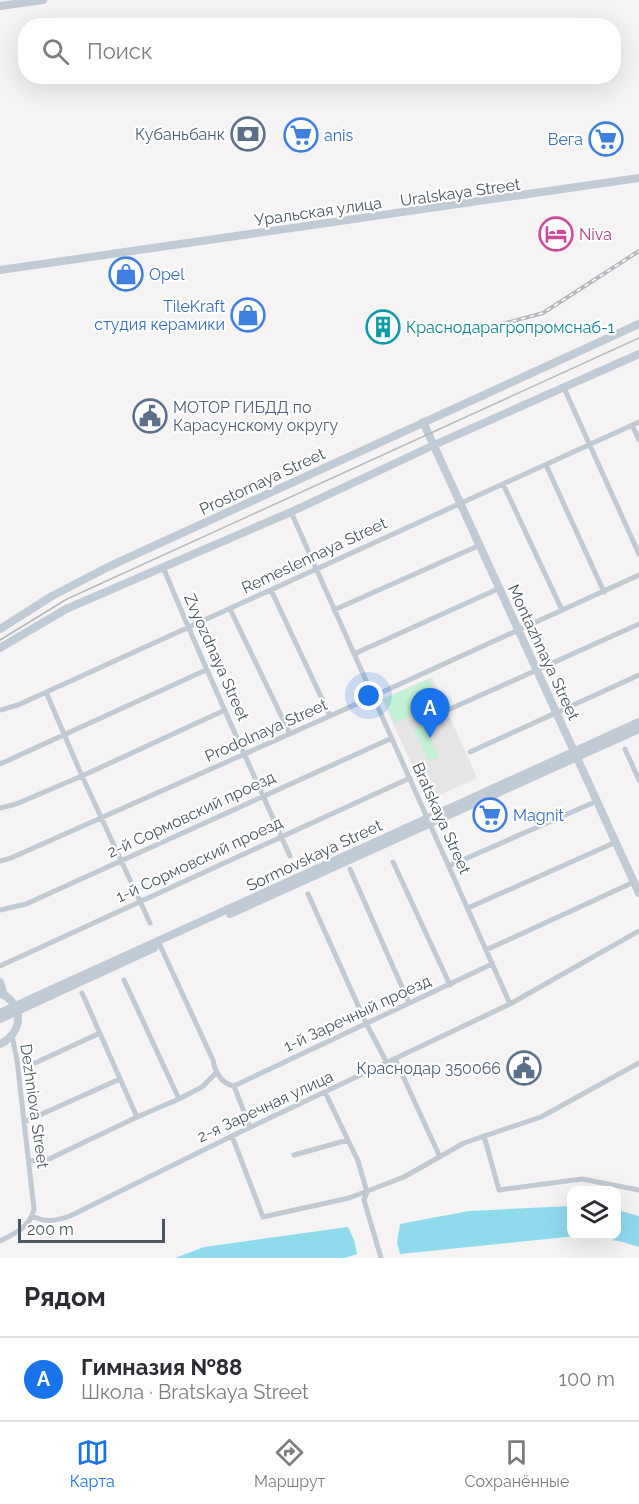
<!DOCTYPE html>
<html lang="ru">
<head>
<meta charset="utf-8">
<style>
  body { margin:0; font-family:Raleway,sans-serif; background:#f2f2f3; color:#2b2b33 }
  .controls { position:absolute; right:18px; bottom:18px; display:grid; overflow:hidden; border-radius:12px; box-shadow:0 6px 24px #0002 }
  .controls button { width:54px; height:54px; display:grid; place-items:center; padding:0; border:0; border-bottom:2px solid #e1e1e2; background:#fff; color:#2b2b33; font:30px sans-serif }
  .scale { position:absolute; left:18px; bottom:15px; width:147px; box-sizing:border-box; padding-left:6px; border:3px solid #4a5661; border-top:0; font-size:16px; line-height:21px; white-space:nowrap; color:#4a5661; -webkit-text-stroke:4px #fff; paint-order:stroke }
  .you { position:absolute; left:369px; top:696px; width:21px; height:21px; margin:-15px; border:4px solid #fff; border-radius:50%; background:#1a73e8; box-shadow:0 0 0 9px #1a73e833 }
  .badge { display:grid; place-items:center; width:39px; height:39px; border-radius:50%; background:#1a73e8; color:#fff; font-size:20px; font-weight:700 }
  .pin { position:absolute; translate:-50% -50px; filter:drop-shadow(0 2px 3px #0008) }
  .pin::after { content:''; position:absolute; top:32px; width:21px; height:18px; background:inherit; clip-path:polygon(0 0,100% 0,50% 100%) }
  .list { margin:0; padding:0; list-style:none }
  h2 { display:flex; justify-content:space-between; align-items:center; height:78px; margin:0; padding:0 24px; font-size:26px }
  h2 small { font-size:20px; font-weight:400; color:#7c7c81 }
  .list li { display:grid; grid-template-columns:39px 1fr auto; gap:18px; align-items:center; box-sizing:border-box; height:84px; padding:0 24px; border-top:2px solid #e1e1e2 }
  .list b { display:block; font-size:22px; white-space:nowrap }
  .list p { margin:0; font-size:20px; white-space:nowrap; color:#7c7c81 }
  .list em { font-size:20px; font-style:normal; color:#7c7c81 }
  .icon { flex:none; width:33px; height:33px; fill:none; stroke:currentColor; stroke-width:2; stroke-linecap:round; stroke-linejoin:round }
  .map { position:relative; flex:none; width:639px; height:1258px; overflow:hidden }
  .search { position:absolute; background:#fff; box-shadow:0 6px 24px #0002; left:18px; right:18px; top:18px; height:66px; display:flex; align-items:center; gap:15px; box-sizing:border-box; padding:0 21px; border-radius:24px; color:#7c7c81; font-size:22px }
  .sheet { height:162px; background:#fff }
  nav { display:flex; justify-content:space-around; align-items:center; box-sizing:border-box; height:84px; border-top:2px solid #e1e1e2; background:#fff; font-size:16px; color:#7c7c81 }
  nav a { display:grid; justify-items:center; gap:3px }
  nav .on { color:#1a73e8 }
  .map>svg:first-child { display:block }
  .education { fill:#e6e4e5 }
  .green { fill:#c3f1d5 }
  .water { fill:#90daee }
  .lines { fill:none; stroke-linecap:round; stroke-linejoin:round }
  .street { stroke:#c1cad2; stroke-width:5 }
  .secondary { stroke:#c1cbd6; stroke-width:8 }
  .tram { stroke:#b5b8bd; stroke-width:1.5 }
  .rail-casing { stroke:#b5b8bd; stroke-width:4 }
  .rail { stroke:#fff; stroke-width:1.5; stroke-dasharray:4.5; stroke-linecap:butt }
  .labels { text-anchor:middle; stroke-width:4.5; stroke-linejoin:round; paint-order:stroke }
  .service-label { font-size:16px; fill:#4e5e75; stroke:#fff; text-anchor:end }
  .shop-label { font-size:16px; fill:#366cbe; stroke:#fff; text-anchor:start }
  .street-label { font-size:16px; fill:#4a5661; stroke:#fff }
  .hotel-label { font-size:16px; fill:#b23c85; stroke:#fff; text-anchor:start }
  .culture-label { font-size:16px; fill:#0d838f; stroke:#fff; text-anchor:start }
</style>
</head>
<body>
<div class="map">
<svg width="639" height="1258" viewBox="0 0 639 1258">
  <rect width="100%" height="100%" fill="#f5f3f3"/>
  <!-- education -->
  <path class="education" d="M432,677L477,778L428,800L382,699Z"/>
  <!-- green -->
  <path class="green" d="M429,679L440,702L395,723L384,699Z
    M424,724L439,757L429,761L414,729Z"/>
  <!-- water -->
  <path class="water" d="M571,1206L572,1236H616L617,1210L639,1216V1247L619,1241L576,1236L400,1254L397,1243L400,1224L469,1211Z
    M348,1227L354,1240L357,1254L345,1258H175L204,1247Z"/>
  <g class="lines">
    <!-- street -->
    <path class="street" d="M564,388L639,554
      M632,425L639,440
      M546,465L604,592
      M503,484L562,610
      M291,512L510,1004
      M163,567C203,664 247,760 290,856
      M271,590L330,716
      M230,609L290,734
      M334,610L480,545
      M354,654L500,588
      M46,692L82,776L150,923
      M450,709L639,624
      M0,710L18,705L639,422
      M625,749L639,780
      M470,752L639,675
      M0,764L206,670
      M0,808L16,804L82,776L225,710
      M0,861L11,858L330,716L639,575
      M393,862L450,985
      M449,866L597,801
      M350,869L409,1003
      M308,894L366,1023L387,1063
      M468,908L616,842
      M0,910L26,904L392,738
      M158,941L213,1060C215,1072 221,1083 234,1086L250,1127
      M486,950L634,882
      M0,966L410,778
      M124,980L179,1099
      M82,993L137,1117
      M395,1059L440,1157
      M35,1063L100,1033
      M234,1086L492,964
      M325,1092L358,1161L367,1192L364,1200L381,1258
      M24,1122L120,1079
      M232,1136L263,1217L349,1198L404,1177L464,1143L541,1117L639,1063
      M484,1136L499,1190L582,1179L639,1190
      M294,1155L348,1140
      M30,1161L49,1159L137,1117L179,1099L202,1087L216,1073
      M32,1216C46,1223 56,1221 70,1216L232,1136L510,1004L639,931
      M0,1241C16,1233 30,1227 34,1209L17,1060L12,1036"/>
    <!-- secondary -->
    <path class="secondary" d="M0,6L43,0
      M0,270L639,178
      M423,422L639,893
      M0,629L52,596L110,566L639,324
      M0,648L66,609L291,512L434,445L639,354
      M230,914L639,729
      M0,982L4,995
      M0,993C24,1003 24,1033 0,1044
      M0,1013L639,722
      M0,1019L154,948"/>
    <!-- tram -->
    <path class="tram" d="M0,640L67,599L639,338"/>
    <defs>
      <path id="rail" d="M469,333L543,313L639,251"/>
    </defs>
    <!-- rail casing -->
    <use href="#rail" class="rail-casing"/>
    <!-- rail -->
    <use href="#rail" class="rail"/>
  </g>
  <!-- icons -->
  <defs>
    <symbol id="bank-ring" viewBox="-11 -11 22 22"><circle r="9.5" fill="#fff" stroke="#5c6f8a" stroke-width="1.5"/><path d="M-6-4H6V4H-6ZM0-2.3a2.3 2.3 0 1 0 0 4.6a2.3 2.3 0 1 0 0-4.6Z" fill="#5c6f8a"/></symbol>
    <symbol id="supermarket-ring" viewBox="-11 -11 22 22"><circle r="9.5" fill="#fff" stroke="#3f7fe0" stroke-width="1.5"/><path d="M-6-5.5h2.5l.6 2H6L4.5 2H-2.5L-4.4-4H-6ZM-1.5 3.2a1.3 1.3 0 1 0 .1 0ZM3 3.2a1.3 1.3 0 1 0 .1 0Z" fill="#3f7fe0"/></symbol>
    <symbol id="hotel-ring" viewBox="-11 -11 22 22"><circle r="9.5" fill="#fff" stroke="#d1479c" stroke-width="1.5"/><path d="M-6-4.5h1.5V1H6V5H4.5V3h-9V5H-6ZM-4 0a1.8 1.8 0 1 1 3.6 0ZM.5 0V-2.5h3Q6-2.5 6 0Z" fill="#d1479c"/></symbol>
    <symbol id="shop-ring" viewBox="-11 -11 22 22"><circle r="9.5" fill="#fff" stroke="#3f7fe0" stroke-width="1.5"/><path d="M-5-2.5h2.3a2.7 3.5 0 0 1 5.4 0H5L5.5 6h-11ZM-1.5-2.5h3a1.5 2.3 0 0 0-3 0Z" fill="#3f7fe0"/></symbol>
    <symbol id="building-ring" viewBox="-11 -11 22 22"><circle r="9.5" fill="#fff" stroke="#0f9aa8" stroke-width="1.5"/><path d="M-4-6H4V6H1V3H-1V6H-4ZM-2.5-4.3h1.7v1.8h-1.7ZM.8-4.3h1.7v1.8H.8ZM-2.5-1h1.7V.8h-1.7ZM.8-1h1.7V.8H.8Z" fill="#0f9aa8"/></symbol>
    <symbol id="civic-ring" viewBox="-11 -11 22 22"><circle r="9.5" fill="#fff" stroke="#5c6f8a" stroke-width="1.5"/><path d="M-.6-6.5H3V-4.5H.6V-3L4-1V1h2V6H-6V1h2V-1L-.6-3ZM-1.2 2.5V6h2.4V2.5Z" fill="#5c6f8a"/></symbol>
  </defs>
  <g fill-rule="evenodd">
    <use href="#bank-ring" x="229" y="115" width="38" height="38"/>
    <use href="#supermarket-ring" x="282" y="116" width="38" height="38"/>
    <use href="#supermarket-ring" x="587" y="120" width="38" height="38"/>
    <use href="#hotel-ring" x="537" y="215" width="38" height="38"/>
    <use href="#shop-ring" x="107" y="255" width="38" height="38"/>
    <use href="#shop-ring" x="229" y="296" width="38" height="38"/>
    <use href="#building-ring" x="364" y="308" width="38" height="38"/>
    <use href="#civic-ring" x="131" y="397" width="38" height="38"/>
    <use href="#supermarket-ring" x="471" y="796" width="38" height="38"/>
    <use href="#civic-ring" x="505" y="1049" width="38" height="38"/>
  </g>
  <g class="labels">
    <!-- service labels -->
    <g class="service-label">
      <text x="225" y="140">Кубаньбанк</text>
      <text x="173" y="413" text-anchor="start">МОТОР ГИБДД по<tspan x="173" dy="18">Карасунскому округу</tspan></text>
      <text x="501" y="1074">Краснодар 350066</text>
    </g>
    <!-- shop labels -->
    <g class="shop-label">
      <text x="324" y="141">anis</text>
      <text x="583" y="145" text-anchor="end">Вега</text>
      <text x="149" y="280">Opel</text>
      <text x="225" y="312" text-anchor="end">TileKraft<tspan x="225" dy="18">студия керамики</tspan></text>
      <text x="513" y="821">Magnit</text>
    </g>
    <!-- street labels -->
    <g class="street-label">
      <text transform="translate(460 192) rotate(-8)" y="6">Uralskaya Street</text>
      <text transform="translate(318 211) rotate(-8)" y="6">Уральская улица</text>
      <text transform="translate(262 481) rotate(-25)" y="6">Prostornaya Street</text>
      <text transform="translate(314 555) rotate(-25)" y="6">Remeslennaya Street</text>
      <text transform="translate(544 652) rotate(65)" y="6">Montazhnaya Street</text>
      <text transform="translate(217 657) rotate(66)" y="6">Zvyozdnaya Street</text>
      <text transform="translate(266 730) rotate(-24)" y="6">Prodolnaya Street</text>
      <text transform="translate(191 814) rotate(-25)" y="6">2-й Сормовский проезд</text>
      <text transform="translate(442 818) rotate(66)" y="6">Bratskaya Street</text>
      <text transform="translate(314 855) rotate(-25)" y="6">Sormovskaya Street</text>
      <text transform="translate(199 859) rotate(-25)" y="6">1-й Сормовский проезд</text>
      <text transform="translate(357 1013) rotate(-25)" y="6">1-й Заречный проезд</text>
      <text transform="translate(35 1106) rotate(82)" y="6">Dezhniova Street</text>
      <text transform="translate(265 1106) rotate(-25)" y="6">2-я Заречная улица</text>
    </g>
    <!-- hotel labels -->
    <g class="hotel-label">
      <text x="579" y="240">Niva</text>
    </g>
    <!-- culture labels -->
    <g class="culture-label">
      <text x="406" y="333">Краснодарагропромснаб-1</text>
    </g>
  </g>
</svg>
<div class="controls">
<button><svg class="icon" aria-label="layers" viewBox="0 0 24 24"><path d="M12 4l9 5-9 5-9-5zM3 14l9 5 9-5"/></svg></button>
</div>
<div class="scale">200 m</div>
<div class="you"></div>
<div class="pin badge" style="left:430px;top:738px">A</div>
<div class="search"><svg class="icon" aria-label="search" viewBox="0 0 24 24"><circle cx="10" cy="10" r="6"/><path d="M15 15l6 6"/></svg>Поиск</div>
</div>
<section class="sheet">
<h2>Рядом<small></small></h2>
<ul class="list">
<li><span class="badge">A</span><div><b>Гимназия №88</b><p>Школа · Bratskaya Street</p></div><em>100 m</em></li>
</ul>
</section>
<nav>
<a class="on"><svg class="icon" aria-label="map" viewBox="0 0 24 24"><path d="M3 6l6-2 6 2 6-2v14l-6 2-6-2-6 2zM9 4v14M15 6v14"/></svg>Карта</a>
<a><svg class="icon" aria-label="directions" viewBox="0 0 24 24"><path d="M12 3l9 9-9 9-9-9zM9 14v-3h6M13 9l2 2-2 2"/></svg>Маршрут</a>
<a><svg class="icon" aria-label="saved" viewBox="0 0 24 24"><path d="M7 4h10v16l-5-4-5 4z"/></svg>Сохранённые</a>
</nav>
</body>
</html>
